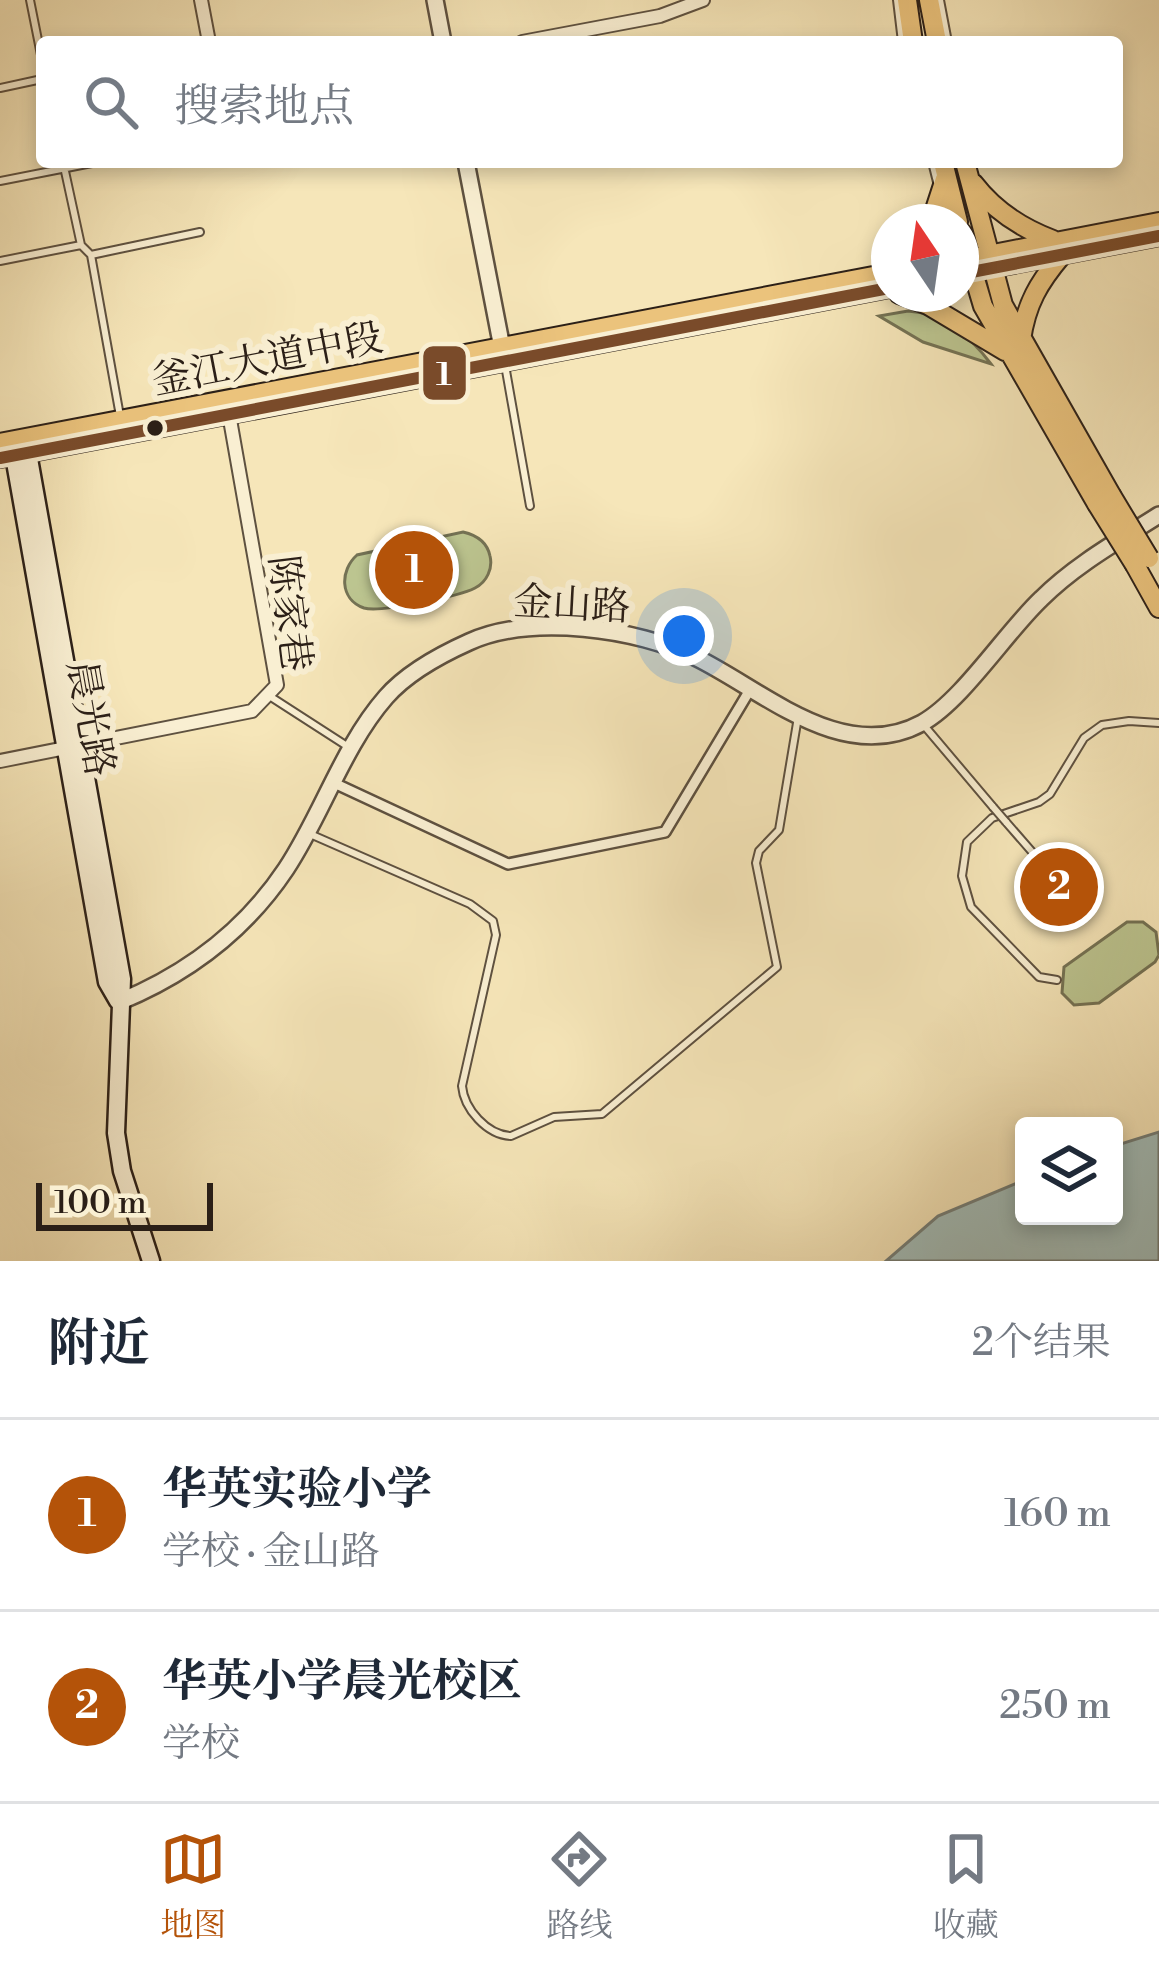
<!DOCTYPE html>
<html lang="zh">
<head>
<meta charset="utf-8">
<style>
  body { margin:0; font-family:"Libre Bodoni","Noto Serif SC",serif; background:#f6f6f7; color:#1f2937 }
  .controls { position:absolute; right:36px; bottom:36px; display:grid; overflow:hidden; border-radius:12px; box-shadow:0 6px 18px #0003 }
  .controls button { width:108px; height:108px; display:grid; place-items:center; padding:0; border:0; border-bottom:3px solid #e0e1e3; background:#fff; color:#1f2937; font:60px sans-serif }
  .compass { position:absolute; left:871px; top:204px; width:108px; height:108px; border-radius:50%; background:#fff; box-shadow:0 6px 18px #0003; rotate:347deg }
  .scale { position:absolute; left:36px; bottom:30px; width:177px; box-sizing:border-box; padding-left:12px; border:6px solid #2b1f17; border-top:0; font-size:33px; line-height:42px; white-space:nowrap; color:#2b1f17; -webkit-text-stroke:9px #f9efd2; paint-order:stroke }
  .you { position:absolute; left:684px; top:636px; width:42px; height:42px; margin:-30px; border:9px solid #fff; border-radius:50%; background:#1a73e8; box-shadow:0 0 0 18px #1a73e833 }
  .badge { display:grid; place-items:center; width:78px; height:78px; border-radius:50%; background:#b45309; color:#fff; font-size:39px; font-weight:700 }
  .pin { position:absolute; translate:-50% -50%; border:6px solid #fff; box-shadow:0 3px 12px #0006 }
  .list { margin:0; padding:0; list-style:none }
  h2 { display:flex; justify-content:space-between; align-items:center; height:156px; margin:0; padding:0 48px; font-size:51px }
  h2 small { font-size:39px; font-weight:400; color:#747a83 }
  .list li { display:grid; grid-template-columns:78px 1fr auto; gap:36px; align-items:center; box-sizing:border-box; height:192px; padding:0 48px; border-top:3px solid #e0e1e3 }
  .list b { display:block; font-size:45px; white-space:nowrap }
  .list p { margin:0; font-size:39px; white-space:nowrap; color:#747a83 }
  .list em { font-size:39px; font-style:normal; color:#747a83 }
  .icon { flex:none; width:66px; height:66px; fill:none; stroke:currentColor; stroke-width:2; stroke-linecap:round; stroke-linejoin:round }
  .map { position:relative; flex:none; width:1159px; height:1261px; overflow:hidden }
  .search { position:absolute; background:#fff; box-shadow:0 6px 18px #0003; left:36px; right:36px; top:36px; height:132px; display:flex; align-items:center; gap:30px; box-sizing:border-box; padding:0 42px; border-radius:12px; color:#747a83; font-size:45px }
  .sheet { height:540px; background:#fff }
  nav { display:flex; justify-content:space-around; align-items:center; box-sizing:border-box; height:168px; border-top:3px solid #e0e1e3; background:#fff; font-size:33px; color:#747a83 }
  nav a { display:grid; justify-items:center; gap:6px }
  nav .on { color:#b45309 }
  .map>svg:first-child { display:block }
  .green { fill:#bcc590; stroke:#747254; stroke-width:3 }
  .water { fill:#a1bdba; stroke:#727e79; stroke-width:3 }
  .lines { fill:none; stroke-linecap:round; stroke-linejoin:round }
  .service-casing { stroke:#5e5140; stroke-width:10 }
  .pedestrian-casing { stroke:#5e5140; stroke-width:14 }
  .minor-casing { stroke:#5e5140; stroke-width:16 }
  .tertiary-casing { stroke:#5e5140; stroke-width:20 }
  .secondary-casing { stroke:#2b1f17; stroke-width:21 }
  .primary-casing { stroke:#2b1f17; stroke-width:22 }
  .service { stroke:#f9efd2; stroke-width:6 }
  .pedestrian { stroke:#f9efd2; stroke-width:9 }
  .minor { stroke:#f9efd2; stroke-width:12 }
  .tertiary { stroke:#f9efd2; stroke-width:15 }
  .secondary { stroke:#f9efd2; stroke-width:16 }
  .primary { stroke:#ebc37c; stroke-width:18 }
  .service-bridge-casing { stroke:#5e5140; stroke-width:10; stroke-linecap:butt }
  .primary-bridge-casing { stroke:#2b1f17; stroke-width:22; stroke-linecap:butt }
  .service-bridge { stroke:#f9efd2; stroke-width:6 }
  .primary-bridge { stroke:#ebc37c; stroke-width:18 }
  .bus-1-casing { stroke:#f9efd2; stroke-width:21 }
  .bus-1 { stroke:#7a4b2a; stroke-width:12 }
  .bus-dot { fill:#2b1f17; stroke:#f9efd2; stroke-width:4.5 }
  .labels { text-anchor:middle; stroke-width:12; stroke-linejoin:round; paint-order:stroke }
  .street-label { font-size:39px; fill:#2b1f17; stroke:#f9efd2 }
  .line-badge { stroke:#f9efd2; stroke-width:4.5 }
  .badge-label { font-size:33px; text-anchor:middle; font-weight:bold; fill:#fff }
</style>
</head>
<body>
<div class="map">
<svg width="1159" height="1261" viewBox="0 0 1159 1261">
  <rect width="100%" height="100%" fill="#f6e6b9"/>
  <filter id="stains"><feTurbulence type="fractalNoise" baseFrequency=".00167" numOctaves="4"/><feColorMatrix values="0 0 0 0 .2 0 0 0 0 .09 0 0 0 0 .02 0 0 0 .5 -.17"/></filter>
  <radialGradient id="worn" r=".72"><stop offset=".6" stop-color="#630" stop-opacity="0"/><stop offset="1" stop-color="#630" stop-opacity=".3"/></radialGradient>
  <!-- green -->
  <path class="green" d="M908,311C942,313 971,337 991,364L923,342L879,316Z
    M463,532C476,535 487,541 490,556C493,568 487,582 475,588C460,596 380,613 364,608C339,599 340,570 357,555Z
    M1127,922H1143L1156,932L1159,955L1155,962L1099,1003L1074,1005L1062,993L1064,967Z"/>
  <!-- water -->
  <path class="water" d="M1159,1132V1261H886L938,1216L1024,1180V1216H1114V1146Z"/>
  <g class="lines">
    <defs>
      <path id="service" d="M30,0L42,60
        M897,0L902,42
        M940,0L948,42
        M0,88L42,79
        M63,162L81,245L91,255L120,416
        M932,162L937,182
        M0,181L97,162
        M91,255L200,232
        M0,261L81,245
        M505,365L530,506
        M271,697L350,748
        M922,723L993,807
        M1006,822L1033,853
        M310,834L470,904L493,921L496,935L462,1086C464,1109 487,1135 511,1136L554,1117L602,1114L777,967L756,863L759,851L779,830L798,717
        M1057,980L1039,977L971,907L962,876L967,842L992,818L1039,802L1050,794L1084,738L1102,725L1129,721L1159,723"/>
      <path id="pedestrian" d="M334,783L508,864L665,832L751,688"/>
      <path id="minor" d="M201,0L209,42
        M522,42L660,16L703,0
        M0,761L252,711L277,685L229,414"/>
      <path id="tertiary" d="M435,0L443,42
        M466,162L504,358
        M119,1002C187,974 244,932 286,869C322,815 343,746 386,697C407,673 440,655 469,642C531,614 637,628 697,658C764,691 843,766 922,723C962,701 1006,632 1041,599C1075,565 1118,541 1159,515"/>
      <path id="secondary" d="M26,442L122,979L116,1133L122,1171L151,1261
        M12,445L107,982L118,1001"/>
      <path id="primary" d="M907,0L913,42
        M929,0L937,42
        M943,162L958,222
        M965,162L1003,305L1111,495
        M974,184C994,210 1021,228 1053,240
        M931,222L945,179
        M961,232L983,306L1097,504
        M978,257L1159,222
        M981,270L1159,236
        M899,294L928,305L1005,351
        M1021,340C1026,304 1039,282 1062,255
        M0,443L889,273
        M0,458L889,288
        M1135,565L1159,608"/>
    </defs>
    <!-- service casing -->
    <use href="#service" class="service-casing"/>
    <!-- pedestrian casing -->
    <use href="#pedestrian" class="pedestrian-casing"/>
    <!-- minor casing -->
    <use href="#minor" class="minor-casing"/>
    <!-- tertiary casing -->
    <use href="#tertiary" class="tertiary-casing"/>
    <!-- secondary casing -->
    <use href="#secondary" class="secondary-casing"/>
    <!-- primary casing -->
    <use href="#primary" class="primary-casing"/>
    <!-- service -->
    <use href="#service" class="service"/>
    <!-- pedestrian -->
    <use href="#pedestrian" class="pedestrian"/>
    <!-- minor -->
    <use href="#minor" class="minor"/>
    <!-- tertiary -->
    <use href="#tertiary" class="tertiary"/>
    <!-- secondary -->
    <use href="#secondary" class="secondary"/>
    <!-- primary -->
    <use href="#primary" class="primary"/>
    <defs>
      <path id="service-bridge" d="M993,807L1006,822"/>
      <path id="primary-bridge" d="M1111,495L1149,558
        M1097,504L1135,565"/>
    </defs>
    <!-- service-bridge casing -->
    <use href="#service-bridge" class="service-bridge-casing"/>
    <!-- primary-bridge casing -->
    <use href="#primary-bridge" class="primary-bridge-casing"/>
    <!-- service-bridge -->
    <use href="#service-bridge" class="service-bridge"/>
    <!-- primary-bridge -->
    <use href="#primary-bridge" class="primary-bridge"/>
    <defs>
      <path id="bus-1" d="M961,274L1159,236
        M0,458L889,288"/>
    </defs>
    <!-- bus-1 casing -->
    <use href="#bus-1" class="bus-1-casing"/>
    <!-- bus-1 -->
    <use href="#bus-1" class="bus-1"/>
  </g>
  <!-- markers -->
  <circle class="bus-dot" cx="155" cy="428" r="10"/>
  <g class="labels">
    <!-- street labels -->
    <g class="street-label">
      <text transform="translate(267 358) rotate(-11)" y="14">釜江大道中段</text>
      <text transform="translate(572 603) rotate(3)" y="14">金山路</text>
      <text transform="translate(291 613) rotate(83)" y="14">陈家巷</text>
      <text transform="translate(92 718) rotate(80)" y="14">晨光路</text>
    </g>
  </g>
  <rect class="line-badge" x="421" y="344" width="47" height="58" rx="12" fill="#7a4b2a"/>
  <g class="badge-label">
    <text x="444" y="385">1</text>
  </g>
  <rect width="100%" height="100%" filter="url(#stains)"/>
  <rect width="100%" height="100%" fill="url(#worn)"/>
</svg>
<div class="controls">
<button><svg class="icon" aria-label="layers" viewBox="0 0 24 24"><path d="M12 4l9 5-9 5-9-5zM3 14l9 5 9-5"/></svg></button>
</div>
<svg class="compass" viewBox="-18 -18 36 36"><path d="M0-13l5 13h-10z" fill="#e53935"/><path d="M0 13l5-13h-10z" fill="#747a83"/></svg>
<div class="scale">100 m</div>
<div class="you"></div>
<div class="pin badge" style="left:414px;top:570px">1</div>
<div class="pin badge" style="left:1059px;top:887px">2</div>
<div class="search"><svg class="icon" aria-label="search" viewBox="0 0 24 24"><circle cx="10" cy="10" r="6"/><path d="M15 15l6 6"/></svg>搜索地点</div>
</div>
<section class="sheet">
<h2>附近<small>2个结果</small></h2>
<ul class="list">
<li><span class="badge">1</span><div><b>华英实验小学</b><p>学校 · 金山路</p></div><em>160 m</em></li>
<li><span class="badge">2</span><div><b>华英小学晨光校区</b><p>学校</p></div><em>250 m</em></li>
</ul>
</section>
<nav>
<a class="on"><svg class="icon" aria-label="map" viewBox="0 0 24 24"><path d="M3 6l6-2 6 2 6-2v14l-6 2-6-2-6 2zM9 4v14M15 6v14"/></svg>地图</a>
<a><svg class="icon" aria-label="directions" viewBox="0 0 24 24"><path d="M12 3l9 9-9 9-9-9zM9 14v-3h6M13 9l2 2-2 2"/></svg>路线</a>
<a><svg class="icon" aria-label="saved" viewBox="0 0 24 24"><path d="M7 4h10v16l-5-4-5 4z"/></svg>收藏</a>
</nav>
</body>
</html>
